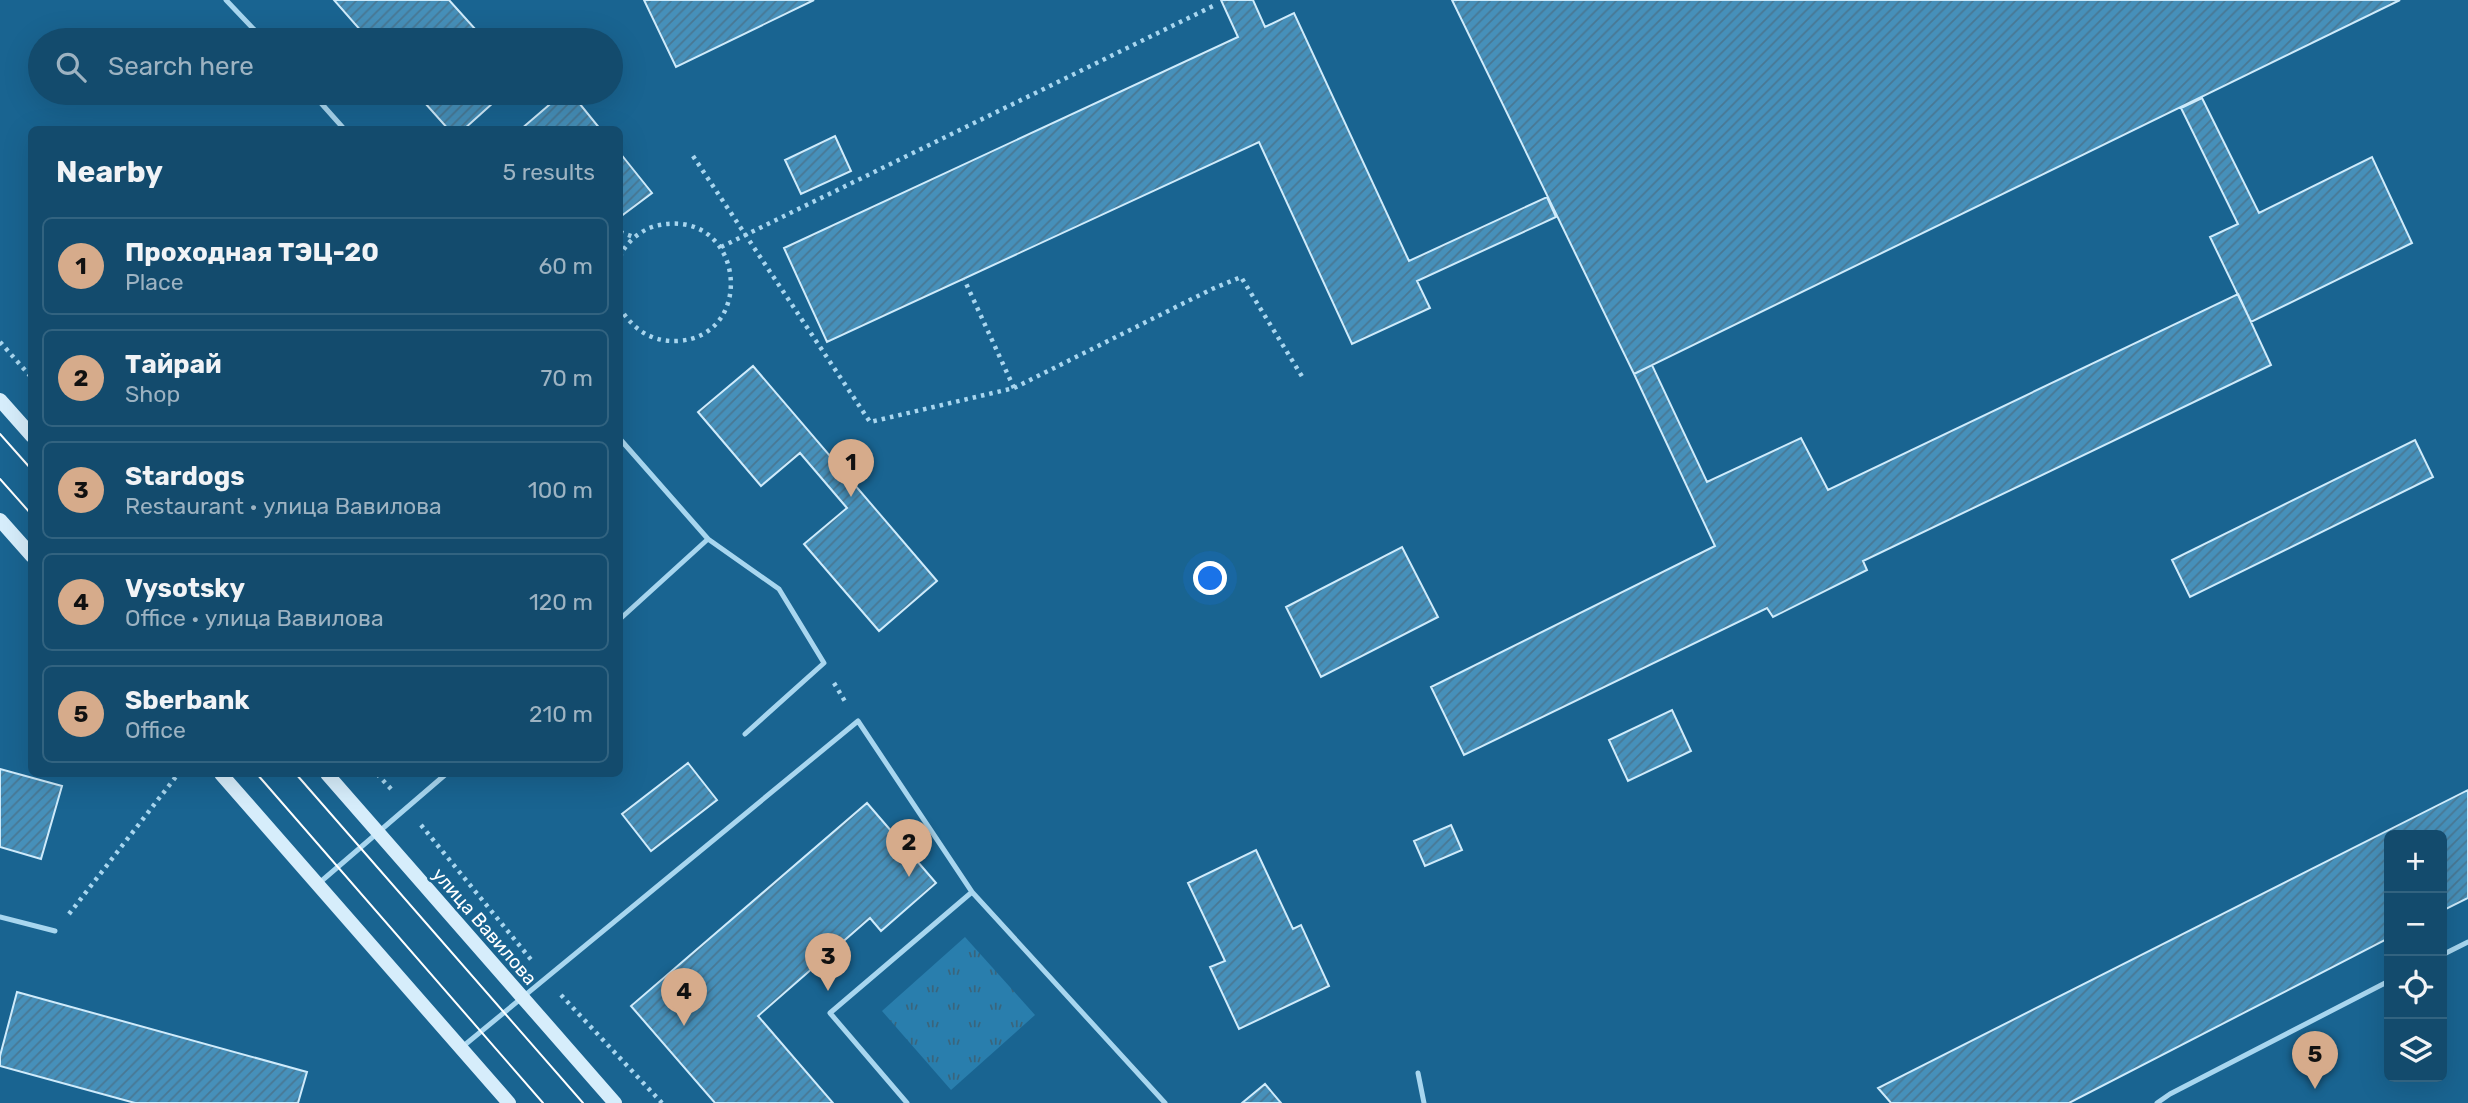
<!DOCTYPE html>
<html lang="en">
<head>
<meta charset="utf-8">
<style>
  body { margin:0; font-family:Rubik,sans-serif; background:#205575; color:#f1f3f6 }
  .controls { position:absolute; right:21px; bottom:21px; display:grid; overflow:hidden; border-radius:10px; box-shadow:0 7px 28px #0002 }
  .controls button { width:63px; height:63px; display:grid; place-items:center; padding:0; border:0; border-bottom:2px solid #326380; background:#134b6d; color:#f1f3f6; font:35px sans-serif }
  .you { position:absolute; left:1211px; top:579px; width:24px; height:24px; margin:-18px; border:5px solid #fff; border-radius:50%; background:#1a73e8; box-shadow:0 0 0 10px #1a73e833 }
  .badge { display:grid; place-items:center; width:46px; height:46px; border-radius:50%; background:#d6ab8b; color:#111; font-size:23px; font-weight:700 }
  .pin { position:absolute; translate:-50% -58px; filter:drop-shadow(0 2px 4px #0008) }
  .pin::after { content:''; position:absolute; top:37px; width:24px; height:21px; background:inherit; clip-path:polygon(0 0,100% 0,50% 100%) }
  .list { margin:0; padding:0; list-style:none }
  h2 { display:flex; justify-content:space-between; align-items:center; height:91px; margin:0; padding:0 28px; font-size:30px }
  h2 small { font-size:23px; font-weight:400; color:#9db3c2 }
  .list li { display:grid; grid-template-columns:46px 1fr auto; gap:21px; align-items:center; box-sizing:border-box; height:98px; margin:0 14px 14px; padding:0 14px; border:2px solid #326380; border-radius:10px }
  .list b { display:block; font-size:26px; white-space:nowrap }
  .list p { margin:0; font-size:23px; white-space:nowrap; color:#9db3c2 }
  .list em { font-size:23px; font-style:normal; color:#9db3c2 }
  .icon { flex:none; width:38px; height:38px; fill:none; stroke:currentColor; stroke-width:2; stroke-linecap:round; stroke-linejoin:round }
  .map { position:relative; flex:none; width:2468px; height:1103px; overflow:hidden }
  .search { position:absolute; background:#134b6d; box-shadow:0 7px 28px #0002; left:28px; top:28px; width:595px; height:77px; display:flex; align-items:center; gap:18px; box-sizing:border-box; padding:0 24px; border-radius:38px; color:#9db3c2; font-size:26px }
  .panel { position:absolute; background:#134b6d; box-shadow:0 7px 28px #0002; left:28px; top:126px; width:595px; height:651px; border-radius:10px }
  .map>svg:first-child { display:block }
  .grass { fill:url(#grass-tufts) }
  .building { fill:url(#building-hatch); stroke:#cfebfb; stroke-width:2 }
  .lines { fill:none; stroke-linecap:round; stroke-linejoin:round }
  .path { stroke:#a8d6ef; stroke-width:4.5; stroke-dasharray:3.5 5; stroke-linecap:butt }
  .lane { stroke:#a8d6ef; stroke-width:5 }
  .secondary { stroke:#d6edfb; stroke-width:14 }
  .tram { stroke:#fff; stroke-width:2 }
  .labels { text-anchor:middle; stroke-width:5; stroke-linejoin:round; paint-order:stroke }
  .street-label { font-size:19px; fill:#fff; stroke:#196491 }
</style>
</head>
<body>
<div class="map">
<svg width="2468" height="1103" viewBox="0 0 2468 1103">
  <defs>
    <pattern id="grass-tufts" width="24" height="20" patternUnits="userSpaceOnUse" patternTransform="scale(1.75)"><rect width="24" height="20" fill="#297ead"/><path d="M3 7l-1-3M5 7V3M7 7l1-3M15 17l-1-3M17 17v-4M19 17l1-3" fill="none" stroke="#3a657c"/></pattern>
    <pattern id="building-hatch" width="6" height="6" patternUnits="userSpaceOnUse" patternTransform="scale(1.75)"><rect width="6" height="6" fill="#4690ba"/><path d="M-1 1l2-2M0 6l6-6M5 7l2-2" fill="none" stroke="#487894"/></pattern>
  </defs>
  <rect width="100%" height="100%" fill="#196491"/>
  <!-- grass -->
  <path class="grass" d="M965,937L1035,1015L951,1090L882,1011Z"/>
  <!-- building -->
  <path class="building" d="M334,0H449L485,40H369Z
    M644,0H814L676,67Z
    M1221,0H1253L1265,27L1294,13L1409,261L1547,197L1556,217L1417,281L1430,308L1352,344L1259,142L827,342L784,248L1238,37Z
    M1452,0H2400L1634,374Z
    M416,93H504L463,130H449Z
    M563,93H571L601,130H520Z
    M2202,98L2259,213L2372,157L2412,243L2251,322L2210,237L2238,224L2181,108Z
    M835,136L851,171L801,194L785,160Z
    M620,153L652,193L620,217Z
    M2238,294L2271,365L1863,561L1867,570L1773,617L1767,608L1464,755L1431,687L1715,546L1634,374L1652,365L1707,482L1801,438L1828,490Z
    M753,366L937,581L879,631L804,544L847,508L800,453L761,486L698,412Z
    M2415,440L2433,477L2190,597L2172,560Z
    M1402,547L1438,617L1321,677L1286,607Z
    M1672,710L1691,751L1628,781L1609,740Z
    M688,763L717,800L651,851L622,814Z
    M0,769L62,786L41,859L0,847Z
    M2468,790V898L2442,911V835H2389V938L2069,1103H1891L1878,1088Z
    M867,803L936,883L881,931L870,918L758,1016L833,1103H715L631,1006Z
    M1451,825L1462,850L1425,866L1414,841Z
    M1256,850L1293,929L1301,925L1329,986L1239,1029L1210,967L1225,961L1188,883Z
    M17,992L307,1072L298,1103H135L0,1066V1056Z
    M1265,1084L1281,1103H1242Z"/>
  <g class="lines">
    <!-- path -->
    <path class="path" d="M693,156L870,422L1014,388L964,279
      M620,232L634,237
      M721,247L1215,5
      M620,257C625,243 641,230 655,226C744,204 759,337 677,341C651,342 633,329 620,308
      M0,342L32,378
      M1014,388L1212,289L1241,277L1303,378
      M834,683L846,703
      M377,774L393,791
      M421,825L533,962
      M69,914L178,774
      M561,995L662,1103"/>
    <!-- lane -->
    <path class="lane" d="M226,0L264,40
      M312,93L345,130
      M620,439L708,539L620,619
      M708,539L779,589L824,663L745,734
      M318,884L446,774
      M972,892L1165,1103
      M0,917L55,931
      M2442,955L2468,942
      M461,1048L858,721L972,892L830,1013L907,1103
      M1418,1073L1424,1103
      M2157,1103L2170,1094L2389,981"/>
    <!-- secondary -->
    <path class="secondary" d="M0,400L32,436
      M0,520L32,556
      M221,774L509,1103
      M327,774L615,1103"/>
    <!-- tram -->
    <path class="tram" d="M0,434L32,470
      M0,479L32,515
      M257,774L543,1103
      M296,774L583,1103"/>
  </g>
  <g class="labels">
    <!-- street labels -->
    <g class="street-label">
      <text transform="translate(485 926) rotate(49)" y="7">улица Вавилова</text>
    </g>
  </g>
</svg>
<div class="controls">
<button>+</button>
<button>−</button>
<button><svg class="icon" aria-label="locate" viewBox="0 0 24 24"><circle cx="12" cy="12" r="6"/><path d="M12 2v4M12 18v4M2 12h4M18 12h4"/></svg></button>
<button><svg class="icon" aria-label="layers" viewBox="0 0 24 24"><path d="M12 4l9 5-9 5-9-5zM3 14l9 5 9-5"/></svg></button>
</div>
<div class="you"></div>
<div class="pin badge" style="left:851px;top:497px">1</div>
<div class="pin badge" style="left:909px;top:877px">2</div>
<div class="pin badge" style="left:828px;top:991px">3</div>
<div class="pin badge" style="left:684px;top:1026px">4</div>
<div class="pin badge" style="left:2315px;top:1089px">5</div>
<div class="search"><svg class="icon" aria-label="search" viewBox="0 0 24 24"><circle cx="10" cy="10" r="6"/><path d="M15 15l6 6"/></svg>Search here</div>
<section class="panel">
<h2>Nearby<small>5 results</small></h2>
<ul class="list">
<li><span class="badge">1</span><div><b>Проходная ТЭЦ-20</b><p>Place</p></div><em>60 m</em></li>
<li><span class="badge">2</span><div><b>Тайрай</b><p>Shop</p></div><em>70 m</em></li>
<li><span class="badge">3</span><div><b>Stardogs</b><p>Restaurant · улица Вавилова</p></div><em>100 m</em></li>
<li><span class="badge">4</span><div><b>Vysotsky</b><p>Office · улица Вавилова</p></div><em>120 m</em></li>
<li><span class="badge">5</span><div><b>Sberbank</b><p>Office</p></div><em>210 m</em></li>
</ul>
</section>
</div>
</body>
</html>
